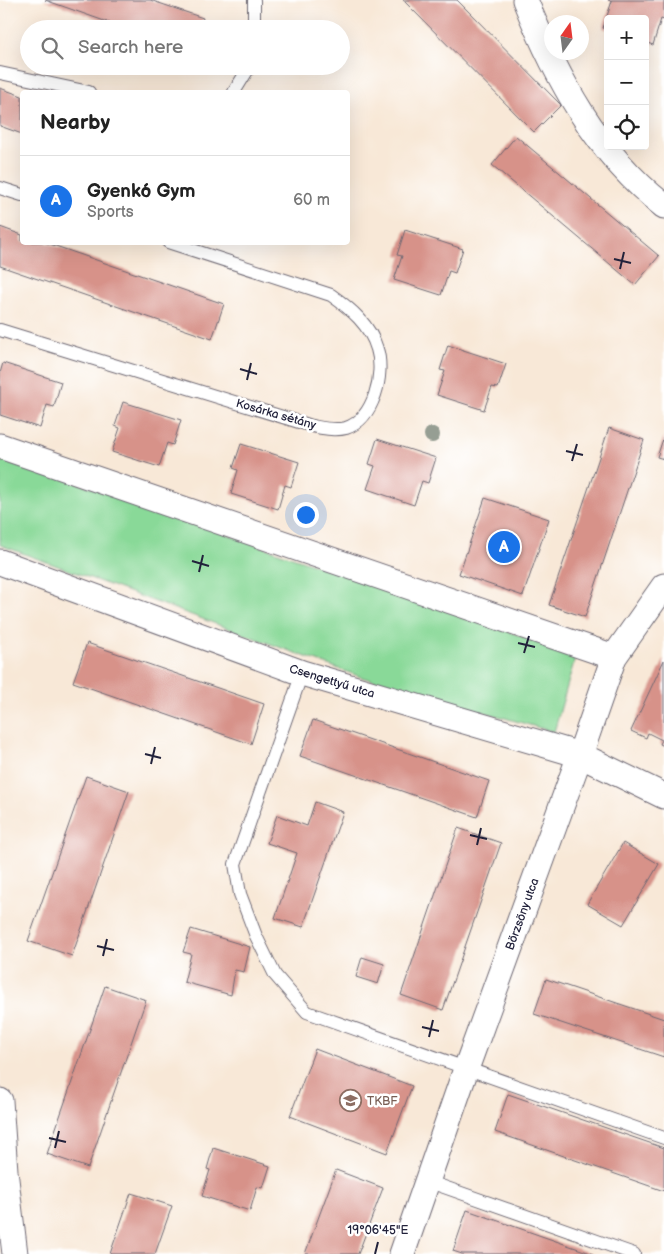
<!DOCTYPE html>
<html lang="en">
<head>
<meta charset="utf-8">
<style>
  body { margin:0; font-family:"Balsamiq Sans",sans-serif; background:#f6f6f6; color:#222 }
  .controls { position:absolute; right:15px; top:15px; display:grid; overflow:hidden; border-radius:5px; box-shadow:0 5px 20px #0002 }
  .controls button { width:45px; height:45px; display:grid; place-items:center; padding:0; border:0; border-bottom:1px solid #e0e0e0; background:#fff; color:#222; font:25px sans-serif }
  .compass { position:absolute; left:544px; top:15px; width:45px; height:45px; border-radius:50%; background:#fff; box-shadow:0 5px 20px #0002; rotate:14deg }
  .you { position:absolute; left:305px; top:514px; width:18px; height:18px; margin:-12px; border:4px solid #fff; border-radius:50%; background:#1a73e8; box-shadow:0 0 0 8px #1a73e833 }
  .badge { display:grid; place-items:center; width:32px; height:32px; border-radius:50%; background:#1a73e8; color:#fff; font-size:16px; font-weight:700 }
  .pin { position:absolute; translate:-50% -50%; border:2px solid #fff; box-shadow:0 1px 5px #0006 }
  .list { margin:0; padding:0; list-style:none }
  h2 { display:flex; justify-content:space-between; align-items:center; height:65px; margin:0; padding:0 20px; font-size:21px }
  h2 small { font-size:16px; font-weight:400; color:#767676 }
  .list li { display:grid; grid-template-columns:32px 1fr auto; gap:15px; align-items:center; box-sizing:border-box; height:90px; padding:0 20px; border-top:1px solid #e0e0e0 }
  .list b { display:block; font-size:19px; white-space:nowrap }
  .list p { margin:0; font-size:16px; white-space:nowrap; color:#767676 }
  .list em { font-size:16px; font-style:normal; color:#767676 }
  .icon { flex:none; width:28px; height:28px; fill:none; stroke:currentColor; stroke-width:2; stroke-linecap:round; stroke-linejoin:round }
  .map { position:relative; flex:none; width:664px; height:1254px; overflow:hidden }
  .search { position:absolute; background:#fff; box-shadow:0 5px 20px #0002; left:20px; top:20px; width:330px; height:55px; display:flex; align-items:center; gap:12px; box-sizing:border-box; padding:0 18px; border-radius:28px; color:#767676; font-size:19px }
  .panel { position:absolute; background:#fff; box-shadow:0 5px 20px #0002; left:20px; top:90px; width:330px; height:155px; border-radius:5px }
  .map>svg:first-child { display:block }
  .green { fill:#89d998; stroke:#567e6a }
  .building { fill:#d79289 }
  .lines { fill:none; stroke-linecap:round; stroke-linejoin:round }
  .lane-casing { stroke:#6d6772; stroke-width:14 }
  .street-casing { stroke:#6d6772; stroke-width:27 }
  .lane { stroke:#fff; stroke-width:12 }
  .street { stroke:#fff; stroke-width:25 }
  .tree { fill:#969e93 }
  .ticks { fill:none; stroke:#22223b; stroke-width:2 }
  .labels { text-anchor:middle; stroke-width:5; stroke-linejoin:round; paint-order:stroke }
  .street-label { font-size:12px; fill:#22223b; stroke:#fff }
  .education-label { font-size:12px; fill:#785e54; stroke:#fff; text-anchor:start }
  .ticks-label { font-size:12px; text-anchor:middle; fill:#22223b; stroke:#fff; stroke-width:5; stroke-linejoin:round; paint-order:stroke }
</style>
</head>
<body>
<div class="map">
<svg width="664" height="1254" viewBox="0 0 664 1254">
  <rect width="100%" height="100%" fill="#fff"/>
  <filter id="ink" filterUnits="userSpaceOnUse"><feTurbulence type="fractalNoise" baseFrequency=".02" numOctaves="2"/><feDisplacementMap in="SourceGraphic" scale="10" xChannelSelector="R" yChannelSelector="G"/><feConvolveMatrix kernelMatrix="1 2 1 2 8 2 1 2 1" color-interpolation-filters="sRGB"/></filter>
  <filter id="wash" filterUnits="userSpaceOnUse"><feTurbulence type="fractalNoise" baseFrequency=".0096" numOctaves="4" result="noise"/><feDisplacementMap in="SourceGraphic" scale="20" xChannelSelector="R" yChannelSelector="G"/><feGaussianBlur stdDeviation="1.12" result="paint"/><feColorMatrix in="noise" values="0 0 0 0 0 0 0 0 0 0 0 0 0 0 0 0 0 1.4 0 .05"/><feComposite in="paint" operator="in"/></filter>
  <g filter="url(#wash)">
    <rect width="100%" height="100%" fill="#f8e8d7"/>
    <!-- green -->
    <path class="green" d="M0,456L576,655L554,732L361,677L0,545Z"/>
    <g id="blocks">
      <!-- building -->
      <path class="building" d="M45,0H150L203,18L200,29H127Z
        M403,0H457L561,105L534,132Z
        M608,0H664V20L661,19L653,45L645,42V19H608V30L603,28L612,1Z
        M0,88L22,96V134L0,126Z
        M516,136L659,256L635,285L492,165Z
        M0,227L22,235V242H44L224,304L212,339L0,266Z
        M405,230L463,249L455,273L449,271L441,295L394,280L402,256L397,255Z
        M448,345L506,364L498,388L492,387L484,410L437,395L445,371L440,370Z
        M3,363L61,382L54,407L47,405L40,428L0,415V373Z
        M123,402L181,420L173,445L167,443L159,467L112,452L120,428L115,426Z
        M609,428L644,440L585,617L549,605Z
        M664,436V459L657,457Z
        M377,439L436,458L428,483L422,481L414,505L367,489L375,466L369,464Z
        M241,444L299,462L291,487L285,485L278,509L231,494L238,470L233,468Z
        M485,498L549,519L523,596L459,574Z
        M87,643L264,704L251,744L73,682Z
        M664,660V746L660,744L662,740L648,733L646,738L631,731Z
        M313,720L489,781L477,817L300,756Z
        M86,776L129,791L72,956L28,941Z
        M315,802L343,812L303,927L275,918L297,853L267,843L277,815L307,826Z
        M458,828L501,843L443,1010L401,995Z
        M623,843L659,864L623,925L587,904Z
        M191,929L250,947L244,972L235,970L231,995L184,982L191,954L183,952Z
        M362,957L384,964L378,984L356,977Z
        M546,979L664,1019V1057L534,1014Z
        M105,986L146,1000L88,1168L47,1154Z
        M315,1049L412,1086L387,1153L290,1116Z
        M508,1094L664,1148V1191L495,1132Z
        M213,1148L270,1166L263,1188L257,1187L250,1211L202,1196L210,1170L207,1169Z
        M336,1170L383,1188L358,1254H305Z
        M131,1193L172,1206L155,1254H110Z
        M467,1210L593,1254H462L453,1251Z"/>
    </g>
  </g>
  <g filter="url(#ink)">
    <use href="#blocks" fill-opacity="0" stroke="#6d6772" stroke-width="1"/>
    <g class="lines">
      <defs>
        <path id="lane" d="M254,29V0
          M0,73L89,92
          M234,92L250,66
          M0,188L22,195
          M0,330L312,426C323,428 335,431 346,428C374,419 385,374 377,349C370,325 351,309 331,295L168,242
          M302,673L235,864L240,894L256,936L275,975L307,1012L664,1138
          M427,1181L634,1254"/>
        <path id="street" d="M525,0C556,77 597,154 664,206
          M0,446L614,657
          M0,562L302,673L580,755L664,796
          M0,1101L5,1171L15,1254
          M402,1254L466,1069L580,755L614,657L664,586"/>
      </defs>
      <!-- lane casing -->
      <use href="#lane" class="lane-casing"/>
      <!-- street casing -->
      <use href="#street" class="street-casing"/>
      <!-- lane -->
      <use href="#lane" class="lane"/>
      <!-- street -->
      <use href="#street" class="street"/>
    </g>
    <!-- trees -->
    <circle class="tree" cx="432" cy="435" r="8"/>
  </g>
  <!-- ticks -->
  <path class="ticks" d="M614,259L631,263M620,269L624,252M240,369L257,374M247,380L251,363M566,451L583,455M572,461L577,444M192,561L209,566M199,572L203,555M518,643L535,647M524,653L529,636M145,754L161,758M151,764L155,747M470,835L487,839M477,845L481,828M97,946L114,950M103,956L107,939M422,1027L439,1031M429,1037L433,1020M49,1138L66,1142M55,1148L59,1131M375,1254L378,1242"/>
  <!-- icons -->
  <defs>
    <symbol id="university-ring" viewBox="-11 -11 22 22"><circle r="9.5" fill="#fff" stroke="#8d6e63" stroke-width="1.5"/><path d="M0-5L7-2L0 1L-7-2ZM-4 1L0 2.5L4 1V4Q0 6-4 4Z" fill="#8d6e63"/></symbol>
  </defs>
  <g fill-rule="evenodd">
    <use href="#university-ring" x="338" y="1088" width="25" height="25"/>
  </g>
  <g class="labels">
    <!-- street labels -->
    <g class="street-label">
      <text transform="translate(276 414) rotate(16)" y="4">Kosárka sétány</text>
      <text transform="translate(332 681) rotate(17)" y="4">Csengettyű utca</text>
      <text transform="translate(522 914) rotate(-70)" y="4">Börzsöny utca</text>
    </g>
    <!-- education labels -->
    <g class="education-label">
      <text x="367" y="1105">TKBF</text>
    </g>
  </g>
  <g class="ticks-label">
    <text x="378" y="1234">19°06'45"E</text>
  </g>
</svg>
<div class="controls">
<button>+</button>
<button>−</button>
<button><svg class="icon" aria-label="locate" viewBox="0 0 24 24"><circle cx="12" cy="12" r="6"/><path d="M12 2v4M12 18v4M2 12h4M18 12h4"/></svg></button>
</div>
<svg class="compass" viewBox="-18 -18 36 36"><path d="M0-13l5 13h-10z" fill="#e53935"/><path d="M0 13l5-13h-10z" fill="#767676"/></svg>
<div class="you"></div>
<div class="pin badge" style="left:504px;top:547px">A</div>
<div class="search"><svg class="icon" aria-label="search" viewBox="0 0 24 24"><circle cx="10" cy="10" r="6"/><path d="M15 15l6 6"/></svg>Search here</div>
<section class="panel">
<h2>Nearby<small></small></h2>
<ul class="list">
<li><span class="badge">A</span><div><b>Gyenkó Gym</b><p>Sports</p></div><em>60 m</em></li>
</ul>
</section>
</div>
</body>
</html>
